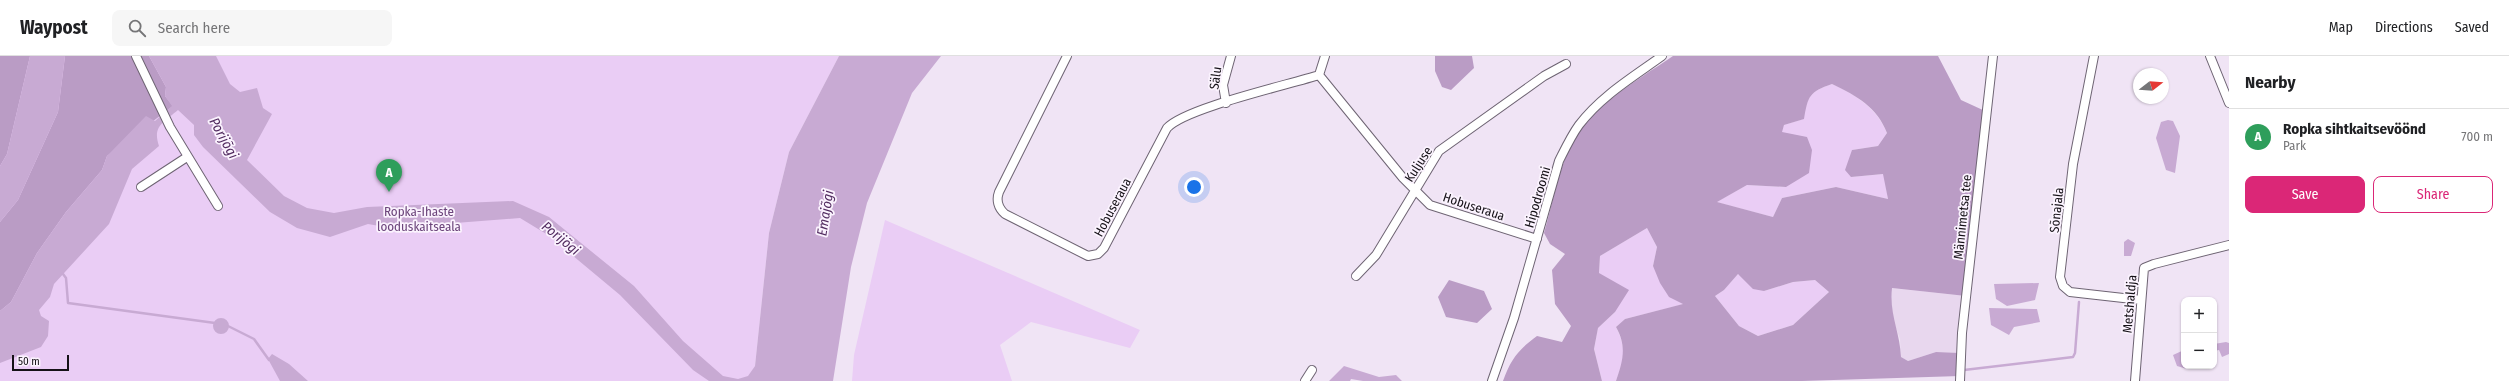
<!DOCTYPE html>
<html lang="en">
<head>
<meta charset="utf-8">
<style>
  body { margin:0; font-family:"Fira Sans Condensed",sans-serif; background:#f6f6f6; color:#202124 }
  .controls { position:absolute; right:12px; bottom:12px; display:grid; overflow:hidden; border-radius:8px; box-shadow:0 1px 3px #0004 }
  .controls button { width:36px; height:36px; display:grid; place-items:center; padding:0; border:0; border-bottom:1px solid #e0e0e0; background:#fff; color:#202124; font:20px sans-serif }
  .compass { position:absolute; left:2133px; top:12px; width:36px; height:36px; border-radius:50%; background:#fff; box-shadow:0 1px 3px #0004; rotate:73deg }
  .scale { position:absolute; left:12px; bottom:10px; width:57px; box-sizing:border-box; padding-left:4px; border:2px solid #151117; border-top:0; font-size:11px; line-height:14px; white-space:nowrap; color:#151117; -webkit-text-stroke:3px #fbf3fe; paint-order:stroke }
  .you { position:absolute; left:1194px; top:131px; width:14px; height:14px; margin:-10px; border:3px solid #fff; border-radius:50%; background:#1a73e8; box-shadow:0 0 0 6px #1a73e833 }
  .badge { display:grid; place-items:center; width:26px; height:26px; border-radius:50%; background:#db2777; color:#fff; font-size:13px; font-weight:700 }
  .pin { position:absolute; translate:-50% -33px; filter:drop-shadow(0 1px 2px #0008) }
  .pin::after { content:''; position:absolute; top:21px; width:14px; height:12px; background:inherit; clip-path:polygon(0 0,100% 0,50% 100%) }
  .list { margin:0; padding:0; list-style:none }
  h2 { display:flex; justify-content:space-between; align-items:center; height:52px; margin:0; padding:0 16px; font-size:17px }
  h2 small { font-size:13px; font-weight:400; color:#757577 }
  .list li { display:grid; grid-template-columns:26px 1fr auto; gap:12px; align-items:center; box-sizing:border-box; height:56px; padding:0 16px; border-top:1px solid #e0e0e0 }
  .list b { display:block; font-size:15px; white-space:nowrap }
  .list p { margin:0; font-size:13px; white-space:nowrap; color:#757577 }
  .list em { font-size:13px; font-style:normal; color:#757577 }
  .actions { display:flex; gap:8px; padding:12px 16px }
  .actions a { flex:1; padding:9px 0; border:1px solid #db2777; border-radius:8px; text-align:center; font-size:14px; color:#db2777 }
  .actions .main { background:#db2777; color:#fff }
  .icon { flex:none; width:22px; height:22px; fill:none; stroke:currentColor; stroke-width:2; stroke-linecap:round; stroke-linejoin:round }
  .map { position:relative; flex:none; width:2229px; height:325px; overflow:hidden }
  header { display:flex; align-items:center; gap:24px; box-sizing:border-box; height:56px; padding:0 20px; background:#fff; border-bottom:1px solid #e0e0e0 }
  header strong { font-size:19px }
  nav { display:flex; gap:22px; margin-inline-start:auto; font-size:14px }
  .search { width:280px; height:36px; background:#f6f6f6; display:flex; align-items:center; gap:10px; box-sizing:border-box; padding:0 14px; border-radius:8px; color:#757577; font-size:15px }
  main { display:flex }
  aside { flex:1; background:#fff }
  .map>svg:first-child { display:block }
  .built { fill:#e8d7ee }
  .green { fill:#eacdf5 }
  .forest { fill:#ba9cc5; fill-rule:evenodd }
  .water { fill:#c8aad3 }
  .lines { fill:none; stroke-linecap:round; stroke-linejoin:round }
  .stream { stroke:#c8aad3; stroke-width:2.5 }
  .minor-casing { stroke:#6e6473; stroke-width:10 }
  .minor { stroke:#fff; stroke-width:8 }
  .labels { text-anchor:middle; stroke-width:3.5; stroke-linejoin:round; paint-order:stroke }
  .street-label { font-size:13px; fill:#151117; stroke:#fbf3fe }
  .park-label { font-size:13px; fill:#6c457b; stroke:#fbf3fe }
  .water-label { font-size:14px; font-style:italic; fill:#522c60; stroke:#fbf3fe }
</style>
</head>
<body>
<header>
<strong>Waypost</strong>
<div class="search"><svg class="icon" aria-label="search" viewBox="0 0 24 24"><circle cx="10" cy="10" r="6"/><path d="M15 15l6 6"/></svg>Search here</div>
<nav><a>Map</a><a>Directions</a><a>Saved</a></nav>
</header>
<main>
<div class="map">
<svg width="2229" height="325" viewBox="0 0 2229 325">
  <rect width="100%" height="100%" fill="#f0e4f5"/>
  <!-- built -->
  <path class="built" d="M1891,232L1966,240L1960,297L1936,296L1908,305L1901,301L1900,283L1891,259Z"/>
  <!-- green -->
  <path class="green" d="M0,0H839L789,96L769,177L755,310L746,325H0Z
    M1832,28C1856,39 1877,52 1887,77L1878,90L1852,94L1851,121L1884,118L1888,143L1836,131L1782,142L1773,161L1716,146L1747,129L1786,131L1781,76L1784,69L1803,63C1808,40 1809,36 1832,28Z
    M885,164L1140,274L1130,292L1031,266L1000,289L1012,325H852L854,299Z
    M1647,172L1657,191L1653,210L1684,248L1625,263L1616,271C1627,293 1624,303 1616,325H1602L1594,293L1598,272L1615,256L1599,217L1600,200Z
    M1738,218L1764,235L1793,226L1815,224L1829,236L1793,269L1758,280L1739,270L1715,240L1724,234Z"/>
  <!-- forest -->
  <path class="forest" d="M0,0H30L7,98L0,110Z
    M65,0H149L166,31L165,40L173,50L107,100L102,114L66,156L37,197L11,246L0,255V166L18,144L58,56Z
    M1435,0H1472L1474,12L1451,34L1442,31L1435,15Z
    M1673,0H1938L1961,44L1985,55L1966,240L1892,232C1889,258 1900,276 1901,301L1908,305L1936,296L1960,297V320L1802,325H1616C1623,305 1627,290 1616,271L1625,263L1683,248L1669,241L1660,227L1653,210L1657,191L1647,172L1600,200L1599,217L1629,234L1615,256L1598,272L1594,293L1602,325H1503C1511,303 1518,294 1537,280L1562,286L1571,270L1555,248L1552,214L1565,198L1550,188L1544,177C1551,153 1556,127 1565,103C1584,53 1632,28 1673,0ZM1832,28C1857,40 1877,51 1887,77L1878,90L1852,94L1845,114L1851,121L1883,118L1888,143L1836,131L1782,142L1773,161L1717,146L1747,129L1786,131L1809,117L1812,94L1807,81L1782,76L1784,69L1804,63C1808,40 1809,36 1832,28ZM1738,218L1753,233L1764,235L1793,226L1815,224L1829,236L1793,269L1758,280L1739,270L1715,240L1724,234Z
    M1449,224L1484,235L1492,253L1477,267L1446,261L1438,241Z"/>
  <!-- water -->
  <path class="water" d="M30,0H65L58,56L18,144L0,166V110L7,98Z
    M149,0H216L230,28L240,36L257,32L263,52L272,58L247,104L284,140L307,152L334,157L367,151L513,145L549,161L634,230L683,285L723,320L738,323L748,320L755,310L769,177L789,96L839,0H941L912,37L867,147L851,211L833,325H709L693,314L620,239L548,179L520,162L391,172L368,168L330,181L297,172L270,156L203,91L194,79V69L178,54C164,66 152,70 159,90L132,113L109,168L54,228L50,241L39,254L41,260L49,265L48,280L41,291L0,307V255L11,246L37,197L66,156L102,114L107,100L146,60L155,65L172,50L165,40L166,31Z
    M2168,64L2173,65L2180,80L2175,117L2166,114L2156,82L2161,66Z
    M2128,183L2135,187L2131,200H2124V186Z
    M2039,227L2035,244L2007,250L1996,243L1994,228Z
    M1989,252L2037,253L2040,266L2014,271L2009,279L1991,269Z
    M213 270a8 8 0 1 1 16 0a8 8 0 1 1-16 0Z
    M2226,286L2229,287V298L2222,301L2219,294L2214,295V288Z
    M2184,294V310H2199L2187,313L2177,310L2173,299Z
    M272,298L289,308L308,325H280L268,303Z
    M1344,310L1379,321L1396,319L1402,325H1363L1351,323L1350,325H1329Z"/>
  <g class="lines">
    <!-- stream -->
    <path class="stream" d="M63,218L66,222L68,247L215,267
      M228,270L254,283L269,304
      M1964,314L2073,301L2075,297L2079,246"/>
    <defs>
      <path id="minor" d="M136,0L170,71L218,150
        M1067,0L999,136C996,144 998,152 1005,158L1088,200L1098,198L1104,192L1167,72C1185,52 1288,29 1319,19L1325,0
        M2094,0L2073,108L2060,221L2063,230L2070,236L2141,244
        M2210,0L2229,47
        M1319,19L1403,122L1430,149L1537,183
        M1226,47L1223,29L1231,0
        M141,131L187,101
        M1356,220L1376,199L1439,95L1544,20L1566,8
        M1305,325L1312,314
        M1492,325L1514,262L1559,105C1565,93 1571,80 1579,69C1601,40 1633,21 1662,0
        M1960,325L1962,277L1993,0
        M2135,325L2144,212L2154,208L2229,189"/>
    </defs>
    <!-- minor casing -->
    <use href="#minor" class="minor-casing"/>
    <!-- minor -->
    <use href="#minor" class="minor"/>
  </g>
  <g class="labels">
    <!-- street labels -->
    <g class="street-label">
      <text transform="translate(1215 22) rotate(-82)" y="5">Sälu</text>
      <text transform="translate(1418 108) rotate(-57)" y="5">Kuljuse</text>
      <text transform="translate(1537 141) rotate(-74)" y="5">Hipodroomi</text>
      <text transform="translate(1474 150) rotate(18)" y="5">Hobuseraua</text>
      <text transform="translate(1112 151) rotate(-62)" y="5">Hobuseraua</text>
      <text transform="translate(2056 154) rotate(-84)" y="5">Sõnajala</text>
      <text transform="translate(1962 161) rotate(-84)" y="5">Männimetsa tee</text>
      <text transform="translate(2129 248) rotate(-85)" y="5">Metshaldja</text>
    </g>
    <!-- park labels -->
    <g class="park-label">
      <text x="419" y="160">Ropka-Ihaste<tspan x="419" dy="15">looduskaitseala</tspan></text>
    </g>
    <!-- water labels -->
    <g class="water-label">
      <text transform="translate(224 82) rotate(61)" y="5">Porijõgi</text>
      <text transform="translate(825 157) rotate(-81)" y="5">Emajõgi</text>
      <text transform="translate(561 182) rotate(39)" y="5">Porijõgi</text>
    </g>
  </g>
</svg>
<div class="controls">
<button>+</button>
<button>−</button>
</div>
<svg class="compass" viewBox="-18 -18 36 36"><path d="M0-13l5 13h-10z" fill="#e53935"/><path d="M0 13l5-13h-10z" fill="#757577"/></svg>
<div class="scale">50 m</div>
<div class="you"></div>
<div class="pin badge" style="left:389px;top:136px;background:#2e9e5b">A</div>
</div>
<aside>
<h2>Nearby<small></small></h2>
<ul class="list">
<li><span class="badge" style="background:#2e9e5b">A</span><div><b>Ropka sihtkaitsevöönd</b><p>Park</p></div><em>700 m</em></li>
</ul>
<div class="actions"><a class="main">Save</a><a>Share</a></div>
</aside>
</main>
</body>
</html>
